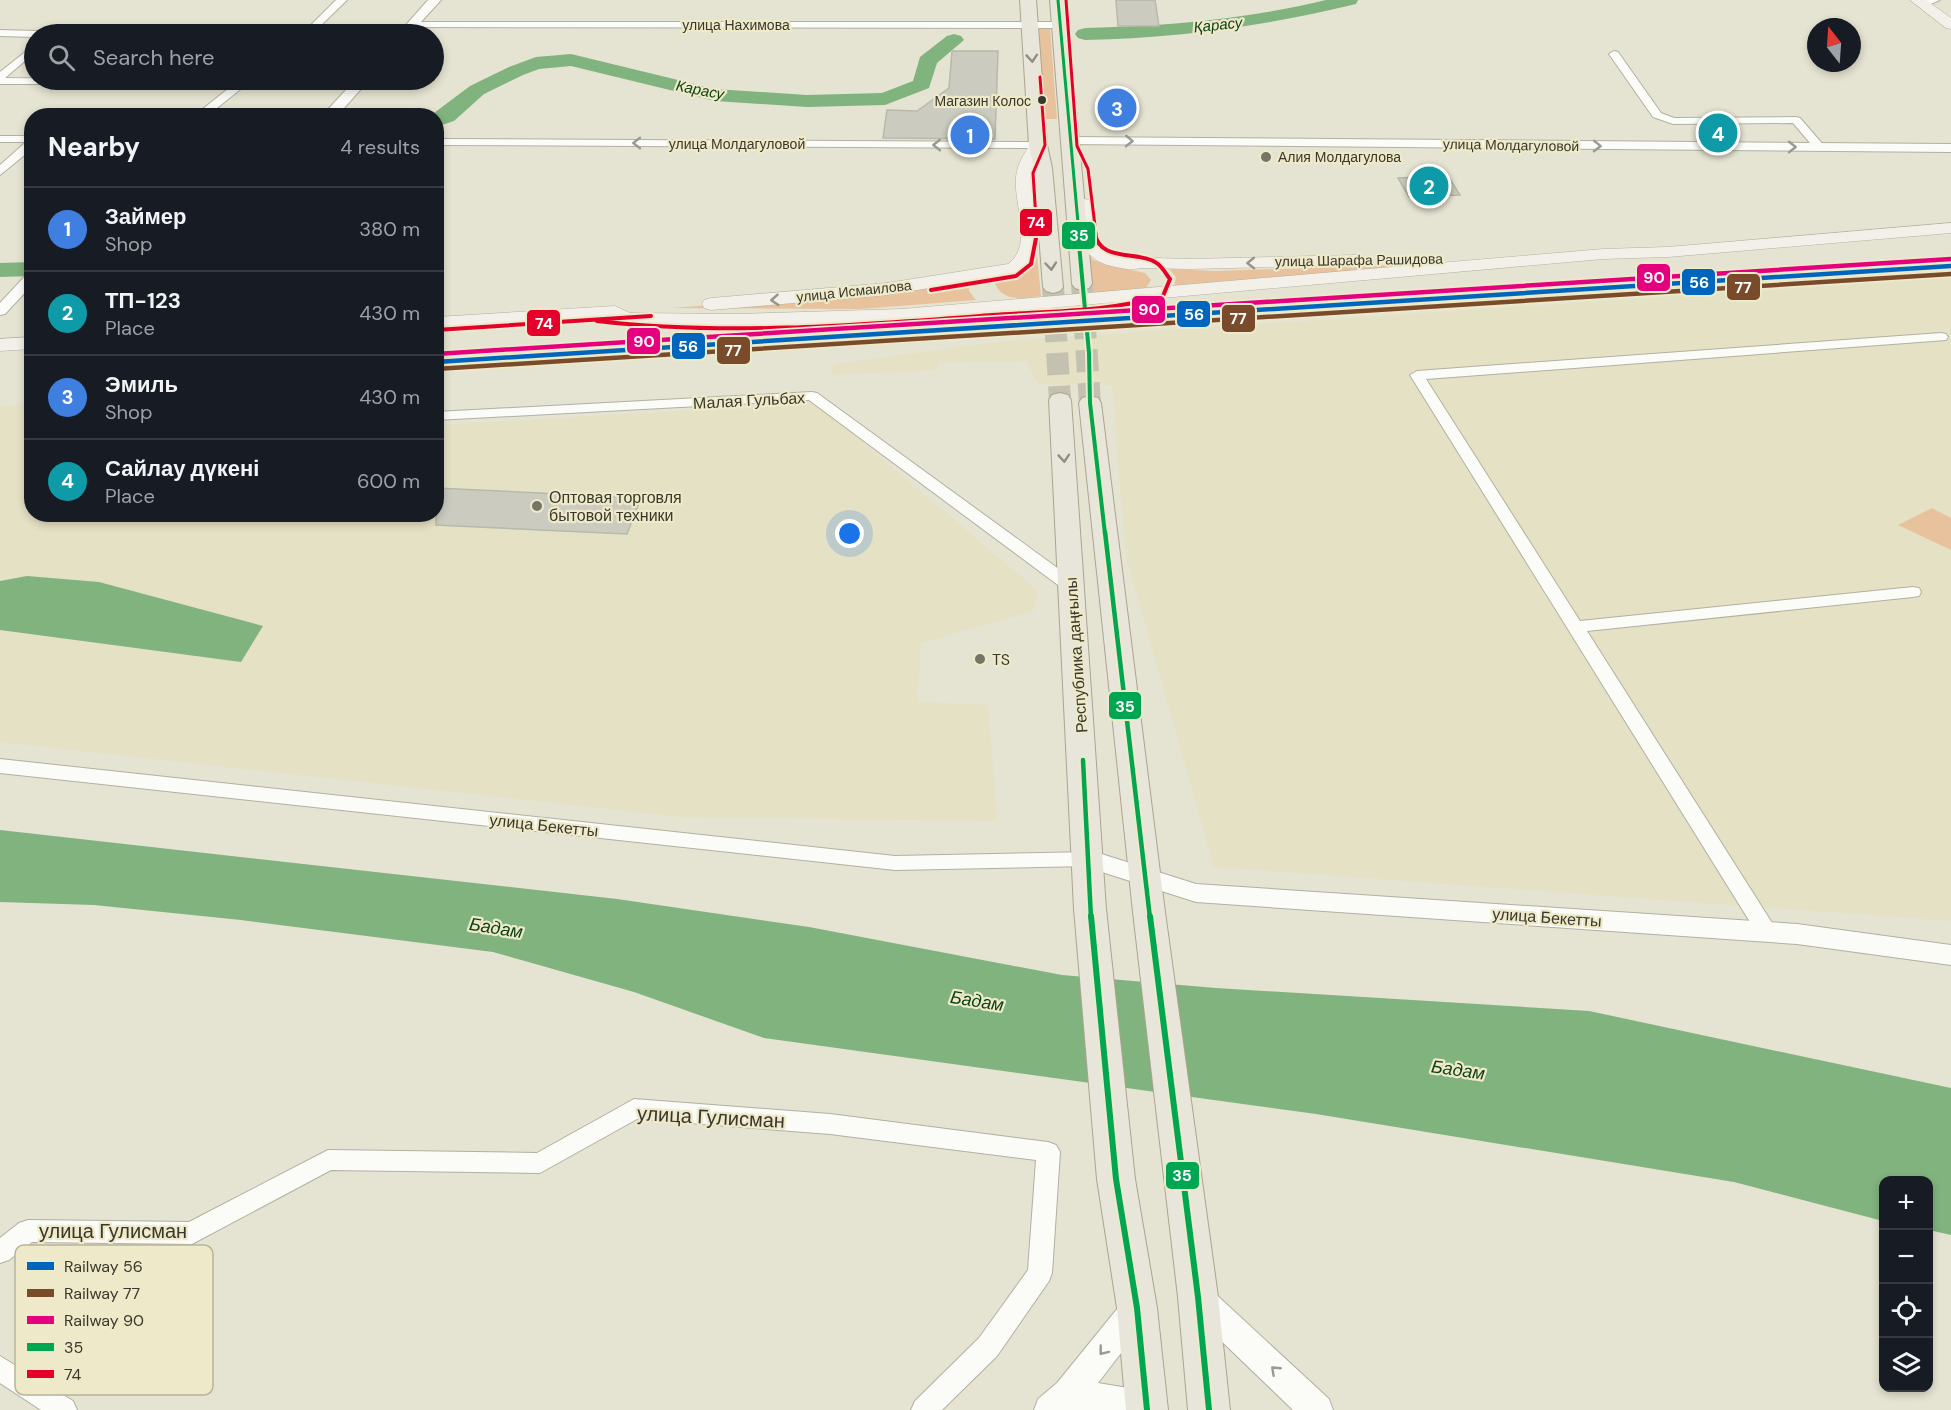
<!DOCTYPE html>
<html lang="en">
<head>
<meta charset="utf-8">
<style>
  body { margin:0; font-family:"DM Sans",sans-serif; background:#242831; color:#f1f3f6 }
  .controls { position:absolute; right:18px; bottom:18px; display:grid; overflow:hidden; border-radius:12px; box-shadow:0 3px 9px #0003 }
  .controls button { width:54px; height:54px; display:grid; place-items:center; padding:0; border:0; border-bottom:2px solid #363941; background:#171b24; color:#f1f3f6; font:30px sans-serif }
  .compass { position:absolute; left:1807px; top:18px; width:54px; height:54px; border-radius:50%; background:#171b24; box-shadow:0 3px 9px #0003; rotate:343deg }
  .you { position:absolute; left:850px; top:534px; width:21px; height:21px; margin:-15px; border:4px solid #fff; border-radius:50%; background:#1a73e8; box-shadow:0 0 0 9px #1a73e833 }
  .badge { display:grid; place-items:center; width:39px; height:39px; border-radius:50%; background:#767466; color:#fff; font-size:20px; font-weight:700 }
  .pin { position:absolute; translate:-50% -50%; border:3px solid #fff; box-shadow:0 2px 6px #0006 }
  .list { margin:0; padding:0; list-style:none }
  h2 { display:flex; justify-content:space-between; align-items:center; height:78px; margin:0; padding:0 24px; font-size:26px }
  h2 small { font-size:20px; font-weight:400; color:#9ea1a6 }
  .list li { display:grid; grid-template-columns:39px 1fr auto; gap:18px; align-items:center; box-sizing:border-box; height:84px; padding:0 24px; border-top:2px solid #363941 }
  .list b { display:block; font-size:22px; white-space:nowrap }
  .list p { margin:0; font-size:20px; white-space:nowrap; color:#9ea1a6 }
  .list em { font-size:20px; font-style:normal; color:#9ea1a6 }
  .icon { flex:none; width:33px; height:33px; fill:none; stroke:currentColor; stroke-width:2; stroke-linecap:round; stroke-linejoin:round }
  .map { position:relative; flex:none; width:1951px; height:1410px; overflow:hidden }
  .search { position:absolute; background:#171b24; box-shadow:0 3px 9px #0003; left:24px; top:24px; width:420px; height:66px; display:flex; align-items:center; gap:15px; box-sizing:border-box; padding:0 21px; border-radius:33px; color:#9ea1a6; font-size:22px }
  .panel { position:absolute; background:#171b24; box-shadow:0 3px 9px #0003; left:24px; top:108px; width:420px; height:414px; border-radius:24px }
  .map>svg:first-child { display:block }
  .built { fill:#e5e1c4 }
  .green { fill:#e8c29d }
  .water { fill:#80b37d }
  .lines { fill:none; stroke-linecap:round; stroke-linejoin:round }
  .river { fill:#80b37d; fill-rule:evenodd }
  .building { fill:#cbccbf; stroke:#b7b9ab; stroke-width:1.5 }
  .primary-tunnel { stroke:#c3c1b0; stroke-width:22; stroke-dasharray:22 11; stroke-linecap:butt }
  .minor-casing { stroke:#b2b0a2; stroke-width:2 }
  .tertiary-casing { stroke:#b2b0a2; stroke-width:2 }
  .secondary-casing { stroke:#b2b0a2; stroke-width:1 }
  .primary-casing { stroke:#aca48e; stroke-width:2 }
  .minor { fill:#fbfbf8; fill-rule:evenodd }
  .tertiary { fill:#fbfbf8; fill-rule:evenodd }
  .secondary { fill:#f2f0e9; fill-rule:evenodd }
  .primary { fill:#e8e5da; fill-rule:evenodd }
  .bus-1-far3-casing { stroke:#ede9c9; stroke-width:6 }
  .bus-1-far2-casing { stroke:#ede9c9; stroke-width:8 }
  .bus-1-far1-casing { stroke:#ede9c9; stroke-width:9 }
  .bus-1-casing { stroke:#ede9c9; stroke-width:10 }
  .bus-2-far1-casing { stroke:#ede9c9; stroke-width:6 }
  .bus-2-casing { stroke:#ede9c9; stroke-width:8 }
  .bus-1-far3 { stroke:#00a651; stroke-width:3 }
  .bus-1-far2 { stroke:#00a651; stroke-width:4 }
  .bus-1-far1 { stroke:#00a651; stroke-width:4.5 }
  .bus-1 { stroke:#00a651; stroke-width:6 }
  .bus-2-far1 { stroke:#e4002b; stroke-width:3 }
  .bus-2 { stroke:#e4002b; stroke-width:4 }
  .rail-1-casing { stroke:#ede9c9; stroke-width:8 }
  .rail-2-casing { stroke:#ede9c9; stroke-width:8 }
  .rail-3-casing { stroke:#ede9c9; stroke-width:8 }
  .rail-1 { stroke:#0065bd; stroke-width:4.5 }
  .rail-2 { stroke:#7a4b2a; stroke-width:4.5 }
  .rail-3 { stroke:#e5007d; stroke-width:4.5 }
  .oneway { stroke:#918e83 }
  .oneway2 { stroke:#9a9a92 }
  .oneway3 { stroke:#96948a }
  .bus-dot { fill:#3a382c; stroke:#ede9c9; stroke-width:2 }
  .poi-dot { fill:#767466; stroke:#ede9c9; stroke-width:2 }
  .labels { text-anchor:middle; stroke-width:4.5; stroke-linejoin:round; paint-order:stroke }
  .far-street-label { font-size:14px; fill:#3a382c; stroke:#ede9c9 }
  .bus-label { font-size:14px; fill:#3a382c; stroke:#ede9c9; text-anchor:end }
  .far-poi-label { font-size:14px; fill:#3a382c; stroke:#ede9c9; text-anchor:start }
  .far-water-label { font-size:15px; font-style:italic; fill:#0c4214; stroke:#ede9c9 }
  .street-label { font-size:16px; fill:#3a382c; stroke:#ede9c9 }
  .poi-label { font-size:16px; fill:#3a382c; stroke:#ede9c9; text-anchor:start }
  .water-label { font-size:18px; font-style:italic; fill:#0c4214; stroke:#ede9c9 }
  .near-street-label { font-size:20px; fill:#3a382c; stroke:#ede9c9 }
  .key { fill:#ede9c9; stroke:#b7b49a; stroke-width:1.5 }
  .key-label { font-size:16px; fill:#3a382c }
  .line-badge { stroke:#ede9c9; stroke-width:2 }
  .badge-label { font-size:16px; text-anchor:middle; font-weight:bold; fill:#fff }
</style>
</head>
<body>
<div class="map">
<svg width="1951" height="1410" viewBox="0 0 1951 1410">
  <rect width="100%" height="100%" fill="#e5e3d1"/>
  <!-- built -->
  <path class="built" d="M1951,278V921L1214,867L1126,556L1112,385L1038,384L1026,361L938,363L937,370L831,375L834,364L1007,341Z
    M816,403L1038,591L1033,611L921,643L917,702L988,705L997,821L682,817L0,742V406L31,404L32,514H436L437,425Z"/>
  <!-- green -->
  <path class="green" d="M1039,28H1050L1057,119H1045Z
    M1080,245L1093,260L1111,266L1145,273L1151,280L1146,288L1087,294Z
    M1037,256L1041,296C1023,298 1005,303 995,284C1004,273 1019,278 1029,268C1033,265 1035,259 1037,256Z
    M1423,264L1174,287L1176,277L1169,269L1216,271Z
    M969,281V291L976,300L860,309L670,308L903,292Z
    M1932,508L1951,518V550L1898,525Z"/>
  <!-- water -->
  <path class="water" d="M27,576L99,582L263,626L241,662L0,630V581Z
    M0,830L617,899L809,927L1062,975L1216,988L1589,1011L1951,1088V1235L1929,1230L1928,1180H1884L1883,1221L1734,1182L1316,1114L764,1038L634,992L493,952L241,920L94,905L0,902Z"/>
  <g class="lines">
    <!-- river -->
    <path class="river" d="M1326,0H1358L1356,4C1266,26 1177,38 1085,40L1078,38L1075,34L1078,30L1085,28C1166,26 1247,19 1326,0Z
      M954,34L961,36L964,40L937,63L929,88L885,105L807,107L715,101L571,66L539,69L523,75L484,94L454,121L436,127V116H430L470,86L509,67L536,57L571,54L715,89L807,95L882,93L913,81L920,57L947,36Z
      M32,262V276L0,277V263Z"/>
  </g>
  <!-- building -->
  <path class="building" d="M1116,0H1155L1159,26H1118Z
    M952,51H998L995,139L883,138L887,110L917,111L949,88Z
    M1448,176L1460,195L1409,197L1398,178Z
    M436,488L641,498L627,534L436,525Z"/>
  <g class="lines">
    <!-- primary-tunnel -->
    <path class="primary-tunnel" d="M1082,284L1090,403
      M1053,287L1060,400"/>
    <defs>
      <path id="minor" d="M336,0H347L312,34H302Z
        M1925,0H1940L1926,6H1920V2Z
        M412,22H1060L1065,25L1060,28L408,27V23Z
        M0,30L37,31L42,34H34V37L0,36Z
        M34,45V53L5,78L366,81L361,84H247L207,116H194L234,84H0V72Z
        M1614,51L1618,52L1661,113L1674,118L1796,117L1800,118L1826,148L1820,151L1816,150L1793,123L1673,124L1653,117L1609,54Z
        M0,136H32V149L0,175V165L26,142H0Z
        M436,139L1038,142L1044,145L1038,148L436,145Z
        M32,273V285L5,314L0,315V303L27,274Z
        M1941,333L1946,334L1948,337L1946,340L1426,379L1580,621L1913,587L1919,588L1921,592L1919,596L1913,597L1587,631L1774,926L1777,932L1774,938L1767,940L1760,938L1410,375L1417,371Z
        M812,392L817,393L1078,583L1080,587L1078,591H1066L809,400L436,420V412Z
        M0,759L895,856L1089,852L1096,854L1099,859L1096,864L1089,866L895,870L0,773Z
        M634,1099L830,1114L1048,1142L1056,1145L1060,1152L1052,1273L1049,1281L997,1356L942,1410H911L915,1401L979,1338L1028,1270L1036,1160L830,1134L637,1119L540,1173L331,1170L192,1244L32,1242L9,1260L0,1263V1238L19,1223L28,1220L189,1222L328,1150L537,1153Z
        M0,1356L73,1401L77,1410H41L0,1383Z"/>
      <path id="tertiary" d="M428,0H441L410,34H398Z
        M355,80H369L337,116H322Z
        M1070,137L1951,144V152L1065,144L1063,141Z
        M1089,850L1196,884L1797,924L1951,945V965L1797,944L1196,902L1080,865L1077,859L1080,853Z
        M1198,1284L1209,1288L1329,1399L1333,1410H1293L1187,1308L1182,1298L1187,1288Z
        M1137,1293L1148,1298L1153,1308L1148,1318L1098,1383L1146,1391L1158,1396L1162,1407L1161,1410H1034L1038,1399L1057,1383L1126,1298Z"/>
      <path id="secondary" d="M1910,0H1926L1951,18V29L1946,28Z
        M1038,140L1046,145L1033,171L1039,238L1037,250L1030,265L1020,273L887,295L711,310L704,308L702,304L704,300L711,298L887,283L1008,264C1036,243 1010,199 1017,171C1019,161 1027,149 1032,142Z
        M1084,199L1090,200L1093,204L1095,230L1100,245L1121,257L1190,259L1357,255L1363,256L1366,260L1363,264L1357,265L1190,269L1139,268C1132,271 1128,269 1121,268C1081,262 1078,240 1075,204L1078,200Z
        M1951,223V233L1668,257L1603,259L902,321L736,326L630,325L595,319L436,329V317L615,306L630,313L736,314L902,309L1603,249L1668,247Z
        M32,337V349L0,351V339Z"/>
      <path id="primary" d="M1020,0H1036L1047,145L1052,168L1063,287L1060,291L1053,293L1046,291L1043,287L1034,168L1029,145Z
        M1050,0H1066L1092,284L1089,288L1082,290L1075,288L1072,284Z
        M1060,393L1068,395L1071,400L1106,909L1135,1179L1157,1308L1168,1410H1126L1117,1308L1097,1179L1074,909L1049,400L1052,395Z
        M1090,396L1098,398L1101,403L1165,912L1218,1297L1230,1410H1188L1178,1297L1133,912L1079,403L1082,398Z"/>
    </defs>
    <!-- minor casing -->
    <use href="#minor" class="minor-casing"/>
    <!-- tertiary casing -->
    <use href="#tertiary" class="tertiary-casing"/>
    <!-- secondary casing -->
    <use href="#secondary" class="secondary-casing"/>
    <!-- primary casing -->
    <use href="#primary" class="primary-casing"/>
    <!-- minor -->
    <use href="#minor" class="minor"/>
    <!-- tertiary -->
    <use href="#tertiary" class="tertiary"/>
    <!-- secondary -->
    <use href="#secondary" class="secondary"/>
    <!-- primary -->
    <use href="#primary" class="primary"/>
    <defs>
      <path id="bus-1-far3" d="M1058,0L1079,234"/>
      <path id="bus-1-far2" d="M1078,233L1089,353L1090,403L1105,534"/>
      <path id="bus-1-far1" d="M1105,532L1150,918
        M1083,760L1091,918"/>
      <path id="bus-1" d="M1091,916L1116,1179L1137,1308L1147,1410
        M1150,916L1198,1297L1209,1410"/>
      <path id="bus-2-far1" d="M1066,0L1077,146L1088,169L1096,234
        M1037,234L1033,173L1045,145L1040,77"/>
      <path id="bus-2" d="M931,290L1016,276L1031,264L1037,233
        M597,321C727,336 861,325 992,315C1048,311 1109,312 1163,296L1170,279C1166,274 1163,268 1158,264C1141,250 1099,263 1095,233
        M436,330L651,316"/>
    </defs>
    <!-- bus-1-far3 casing -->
    <use href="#bus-1-far3" class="bus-1-far3-casing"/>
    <!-- bus-1-far2 casing -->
    <use href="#bus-1-far2" class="bus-1-far2-casing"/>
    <!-- bus-1-far1 casing -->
    <use href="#bus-1-far1" class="bus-1-far1-casing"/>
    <!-- bus-1 casing -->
    <use href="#bus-1" class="bus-1-casing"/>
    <!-- bus-2-far1 casing -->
    <use href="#bus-2-far1" class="bus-2-far1-casing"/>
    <!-- bus-2 casing -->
    <use href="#bus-2" class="bus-2-casing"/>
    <!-- bus-1-far3 -->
    <use href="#bus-1-far3" class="bus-1-far3"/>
    <!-- bus-1-far2 -->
    <use href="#bus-1-far2" class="bus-1-far2"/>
    <!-- bus-1-far1 -->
    <use href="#bus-1-far1" class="bus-1-far1"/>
    <!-- bus-1 -->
    <use href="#bus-1" class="bus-1"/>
    <!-- bus-2-far1 -->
    <use href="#bus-2-far1" class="bus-2-far1"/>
    <!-- bus-2 -->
    <use href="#bus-2" class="bus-2"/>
    <defs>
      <path id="rail-1" d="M436,362L1951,266"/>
      <path id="rail-2" d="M436,369L1951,274"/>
      <path id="rail-3" d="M436,354L1951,259"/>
    </defs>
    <!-- rail-1 casing -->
    <use href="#rail-1" class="rail-1-casing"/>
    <!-- rail-2 casing -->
    <use href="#rail-2" class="rail-2-casing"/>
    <!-- rail-3 casing -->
    <use href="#rail-3" class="rail-3-casing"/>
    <!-- rail-1 -->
    <use href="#rail-1" class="rail-1"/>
    <!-- rail-2 -->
    <use href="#rail-2" class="rail-2"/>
    <!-- rail-3 -->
    <use href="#rail-3" class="rail-3"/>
  </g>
  <!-- one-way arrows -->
  <defs><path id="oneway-chevron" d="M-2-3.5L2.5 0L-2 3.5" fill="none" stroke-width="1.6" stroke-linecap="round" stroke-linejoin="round" transform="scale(1.5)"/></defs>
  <g class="oneway">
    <use href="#oneway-chevron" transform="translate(1032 58) rotate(86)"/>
    <use href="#oneway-chevron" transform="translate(1051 266) rotate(85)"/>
    <use href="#oneway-chevron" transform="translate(1064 458) rotate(86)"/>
  </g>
  <g class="oneway2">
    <use href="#oneway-chevron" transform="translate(1129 141) rotate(1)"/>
    <use href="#oneway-chevron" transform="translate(637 143) rotate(-180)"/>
    <use href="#oneway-chevron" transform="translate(937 145) rotate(-180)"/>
    <use href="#oneway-chevron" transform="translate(1597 146) rotate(1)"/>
    <use href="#oneway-chevron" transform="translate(1792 147)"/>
    <use href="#oneway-chevron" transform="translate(1103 1351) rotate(128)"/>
    <use href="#oneway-chevron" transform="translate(1275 1370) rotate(-137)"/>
  </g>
  <g class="oneway3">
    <use href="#oneway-chevron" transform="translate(1251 263) rotate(179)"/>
    <use href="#oneway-chevron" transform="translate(775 300) rotate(176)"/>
  </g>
  <!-- markers -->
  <circle class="bus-dot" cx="1042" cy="100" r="5"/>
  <g class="poi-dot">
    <circle cx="1266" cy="157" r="6"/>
    <circle cx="537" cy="506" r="6"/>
    <circle cx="980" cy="659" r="6"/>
  </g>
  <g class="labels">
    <!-- far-street labels -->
    <g class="far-street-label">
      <text x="736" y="30">улица Нахимова</text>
      <text x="737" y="149">улица Молдагуловой</text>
      <text transform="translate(1511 145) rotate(1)" y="5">улица Молдагуловой</text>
      <text transform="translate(1359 260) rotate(-1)" y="5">улица Шарафа Рашидова</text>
      <text transform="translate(854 291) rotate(-6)" y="5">улица Исмаилова</text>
    </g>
    <!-- bus labels -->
    <g class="bus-label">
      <text x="1031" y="106">Магазин Колос</text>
    </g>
    <!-- far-poi labels -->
    <g class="far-poi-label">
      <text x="1278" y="162">Алия Молдагулова</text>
    </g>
    <!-- far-water labels -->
    <g class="far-water-label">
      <text transform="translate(1218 25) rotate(-6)" y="5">Қарасу</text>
      <text transform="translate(700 90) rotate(11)" y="5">Карасу</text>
    </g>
    <!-- street labels -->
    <g class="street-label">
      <text transform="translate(749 400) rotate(-3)" y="6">Малая Гульбах</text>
      <text transform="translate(1076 655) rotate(-94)" y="6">Республика даңғылы</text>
      <text transform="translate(544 825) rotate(6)" y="6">улица Бекетты</text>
      <text transform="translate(1547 917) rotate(4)" y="6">улица Бекетты</text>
    </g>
    <!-- poi labels -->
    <g class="poi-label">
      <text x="549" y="503">Оптовая торговля<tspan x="549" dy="18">бытовой техники</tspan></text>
      <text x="992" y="665">TS</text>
    </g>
    <!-- water labels -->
    <g class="water-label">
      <text transform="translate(496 928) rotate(9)" y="6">Бадам</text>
      <text transform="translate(977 1001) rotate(9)" y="6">Бадам</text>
      <text transform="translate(1458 1070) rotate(8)" y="6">Бадам</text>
    </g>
    <!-- near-street labels -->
    <g class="near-street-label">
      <text transform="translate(711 1117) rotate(3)" y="7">улица Гулисман</text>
      <text x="113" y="1238">улица Гулисман</text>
    </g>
  </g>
  <!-- legend -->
  <rect x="15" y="1245" width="198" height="150" rx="9" class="key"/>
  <rect x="27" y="1262" width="27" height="8" fill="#0065bd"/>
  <rect x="27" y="1289" width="27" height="8" fill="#7a4b2a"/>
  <rect x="27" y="1316" width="27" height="8" fill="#e5007d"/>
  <rect x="27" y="1343" width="27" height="8" fill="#00a651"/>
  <rect x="27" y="1370" width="27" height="8" fill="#e4002b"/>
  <g class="key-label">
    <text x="64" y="1272">Railway 56</text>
    <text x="64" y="1299">Railway 77</text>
    <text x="64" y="1326">Railway 90</text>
    <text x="64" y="1353">35</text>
    <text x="64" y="1380">74</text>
  </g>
  <g class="line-badge">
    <rect x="1019" y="208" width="34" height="29" rx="6" fill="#e4002b"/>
    <rect x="1061" y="221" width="35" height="29" rx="6" fill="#00a651"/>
    <rect x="1636" y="263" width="35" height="29" rx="6" fill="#e5007d"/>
    <rect x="1681" y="268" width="35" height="28" rx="6" fill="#0065bd"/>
    <rect x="1726" y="273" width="35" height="28" rx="6" fill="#7a4b2a"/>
    <rect x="1131" y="295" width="35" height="29" rx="6" fill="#e5007d"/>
    <rect x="1176" y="300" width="35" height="28" rx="6" fill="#0065bd"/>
    <rect x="1221" y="304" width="35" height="29" rx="6" fill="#7a4b2a"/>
    <rect x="526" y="309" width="35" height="28" rx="6" fill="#e4002b"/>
    <rect x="626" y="327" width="35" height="28" rx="6" fill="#e5007d"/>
    <rect x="671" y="332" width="35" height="28" rx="6" fill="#0065bd"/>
    <rect x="716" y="336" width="35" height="29" rx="6" fill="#7a4b2a"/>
    <rect x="1108" y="691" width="34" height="29" rx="6" fill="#00a651"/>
    <rect x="1165" y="1161" width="35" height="29" rx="6" fill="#00a651"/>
  </g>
  <g class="badge-label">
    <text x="1036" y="228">74</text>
    <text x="1079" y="241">35</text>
    <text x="1654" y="283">90</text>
    <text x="1699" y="288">56</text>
    <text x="1743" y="293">77</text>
    <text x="1149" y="315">90</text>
    <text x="1194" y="320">56</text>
    <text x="1238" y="324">77</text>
    <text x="544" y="329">74</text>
    <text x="644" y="347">90</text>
    <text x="688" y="352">56</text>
    <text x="733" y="356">77</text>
    <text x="1125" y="712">35</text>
    <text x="1182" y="1181">35</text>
  </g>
</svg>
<div class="controls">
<button>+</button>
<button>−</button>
<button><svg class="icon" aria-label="locate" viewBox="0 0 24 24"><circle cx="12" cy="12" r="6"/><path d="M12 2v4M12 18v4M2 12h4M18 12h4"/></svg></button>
<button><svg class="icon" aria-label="layers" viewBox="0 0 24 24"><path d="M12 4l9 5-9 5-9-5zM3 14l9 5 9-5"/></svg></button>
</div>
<svg class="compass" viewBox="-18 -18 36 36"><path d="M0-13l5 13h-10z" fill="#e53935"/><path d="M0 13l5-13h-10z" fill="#9ea1a6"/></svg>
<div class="you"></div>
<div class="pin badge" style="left:970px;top:135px;background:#3f7fe0">1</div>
<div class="pin badge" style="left:1429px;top:186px;background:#0f9aa8">2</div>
<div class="pin badge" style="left:1117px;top:108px;background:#3f7fe0">3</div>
<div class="pin badge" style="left:1718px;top:133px;background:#0f9aa8">4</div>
<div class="search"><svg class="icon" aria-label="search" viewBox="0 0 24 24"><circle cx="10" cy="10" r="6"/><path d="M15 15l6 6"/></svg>Search here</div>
<section class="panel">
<h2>Nearby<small>4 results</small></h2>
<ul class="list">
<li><span class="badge" style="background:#3f7fe0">1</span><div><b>Займер</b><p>Shop</p></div><em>380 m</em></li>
<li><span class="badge" style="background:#0f9aa8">2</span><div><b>ТП-123</b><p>Place</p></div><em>430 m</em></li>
<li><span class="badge" style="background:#3f7fe0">3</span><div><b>Эмиль</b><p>Shop</p></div><em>430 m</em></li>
<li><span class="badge" style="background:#0f9aa8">4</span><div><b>Сайлау дүкені</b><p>Place</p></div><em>600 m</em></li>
</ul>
</section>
</div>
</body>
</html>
